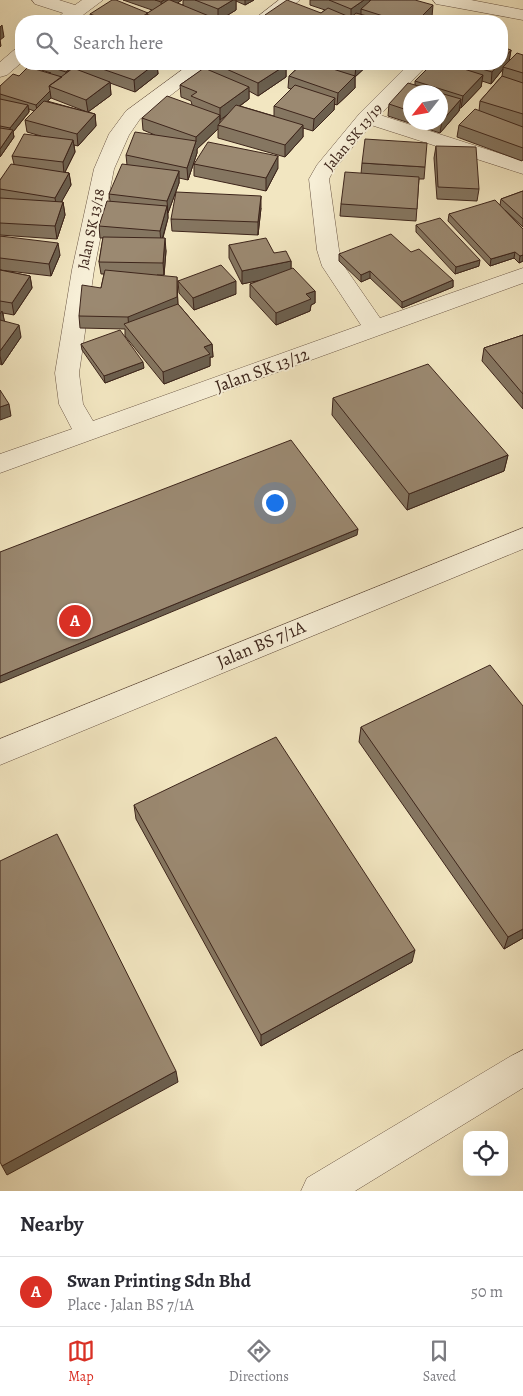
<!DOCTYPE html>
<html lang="en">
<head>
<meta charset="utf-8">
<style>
  body { margin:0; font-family:Alegreya,serif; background:#f7f7f7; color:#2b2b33 }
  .controls { position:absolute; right:15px; bottom:15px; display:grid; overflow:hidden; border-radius:10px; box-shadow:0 5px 20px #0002 }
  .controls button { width:45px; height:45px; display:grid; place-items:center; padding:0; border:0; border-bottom:1px solid #e1e1e2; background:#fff; color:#2b2b33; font:25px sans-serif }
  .compass { position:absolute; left:403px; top:85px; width:45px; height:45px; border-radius:50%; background:#fff; box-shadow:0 5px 20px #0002; rotate:239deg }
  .you { position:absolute; left:274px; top:502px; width:18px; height:18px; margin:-12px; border:4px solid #fff; border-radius:50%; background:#1a73e8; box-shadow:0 0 0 8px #1a73e833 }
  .badge { display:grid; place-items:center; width:32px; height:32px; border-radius:50%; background:#d93025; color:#fff; font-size:16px; font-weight:700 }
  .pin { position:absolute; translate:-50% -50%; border:2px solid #fff; box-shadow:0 1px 5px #0006 }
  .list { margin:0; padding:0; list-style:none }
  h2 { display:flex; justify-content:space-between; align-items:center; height:65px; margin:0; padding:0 20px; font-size:21px }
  h2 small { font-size:16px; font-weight:400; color:#7c7c81 }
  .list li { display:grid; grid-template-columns:32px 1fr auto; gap:15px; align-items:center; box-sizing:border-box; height:70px; padding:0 20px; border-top:1px solid #e1e1e2 }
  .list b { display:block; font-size:19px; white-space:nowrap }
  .list p { margin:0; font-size:16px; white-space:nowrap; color:#7c7c81 }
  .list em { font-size:16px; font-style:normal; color:#7c7c81 }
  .icon { flex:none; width:28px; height:28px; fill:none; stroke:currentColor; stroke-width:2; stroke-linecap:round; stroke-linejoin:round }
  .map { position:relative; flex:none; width:523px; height:1191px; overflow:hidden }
  .search { position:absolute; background:#fff; box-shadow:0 5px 20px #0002; left:15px; right:15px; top:15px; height:55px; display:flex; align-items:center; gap:12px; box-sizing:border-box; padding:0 18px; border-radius:20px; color:#7c7c81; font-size:19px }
  .sheet { height:135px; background:#fff }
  nav { display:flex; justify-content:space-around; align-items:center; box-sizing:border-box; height:70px; border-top:1px solid #e1e1e2; background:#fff; font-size:14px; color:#7c7c81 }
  nav a { display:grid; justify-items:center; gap:2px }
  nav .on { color:#d93025 }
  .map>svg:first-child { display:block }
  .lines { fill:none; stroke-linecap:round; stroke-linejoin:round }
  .minor-casing { stroke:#6a5544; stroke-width:1 }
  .minor { fill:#f7efd7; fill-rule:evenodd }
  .wall { fill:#857661; stroke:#3d251b; fill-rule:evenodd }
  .shaded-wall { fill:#6c604f; stroke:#3d251b }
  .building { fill:#9b8971; stroke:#3d251b }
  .labels { text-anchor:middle; stroke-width:4; stroke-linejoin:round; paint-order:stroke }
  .far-street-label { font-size:15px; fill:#3d251b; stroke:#f7efd7 }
  .street-label { font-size:18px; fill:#3d251b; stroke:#f7efd7 }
</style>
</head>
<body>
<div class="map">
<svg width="523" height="1191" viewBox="0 0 523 1191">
  <rect width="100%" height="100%" fill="#f2e6c1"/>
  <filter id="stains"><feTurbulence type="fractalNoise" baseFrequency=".004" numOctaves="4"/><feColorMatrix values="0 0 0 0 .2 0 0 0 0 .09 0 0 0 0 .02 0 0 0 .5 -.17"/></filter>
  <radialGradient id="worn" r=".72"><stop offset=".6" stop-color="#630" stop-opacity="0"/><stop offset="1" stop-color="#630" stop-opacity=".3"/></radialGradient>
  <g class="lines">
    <defs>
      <path id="minor" d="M32,0H59L75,5L82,0H103L75,21H54L63,13L35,4Z
        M279,0H300L272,21H252Z
        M433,0H471L523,10V20L442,5L436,4Z
        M21,48V63L7,75L0,77V62L14,50Z
        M190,64H211L140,119L129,135L114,169L94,270L79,373L83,404L93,421L361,325L322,266L317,250L309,179L317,165L360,113L409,64H428L380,115L523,161V174L371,125L333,171L329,179L339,250L344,266L380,318L523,268V283L0,473V454L72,429L59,404L55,373L72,270L94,169L109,134L126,111Z
        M523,528V549L0,765V739Z
        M523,1050V1088L355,1191H301L307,1178L511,1056Z"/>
    </defs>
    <!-- minor casing -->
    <use href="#minor" class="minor-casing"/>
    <!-- minor -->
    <use href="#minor" class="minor"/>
  </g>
  <!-- wall -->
  <path class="wall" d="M123,0H182L177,3L183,5V0H254L245,5L236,1V10L218,21L209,17V21H147V20L145,21H94L91,20L90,14L148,13L152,10Z
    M310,0H370V1L432,17L428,21H347L348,20L346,19V21H265V15L321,13L325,10L310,5Z
    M511,50L509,61L523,55V159L522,161L457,137L459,125L479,111L480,101L502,76L503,69L491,84L482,81L481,87L461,108H460L459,111L440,133L388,116L389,104L415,85V81L432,64H502ZM410,92H440V122H410Z
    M25,64H157L158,74L135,92L110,83L111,95L88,112L95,114L96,126L78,146L74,145L75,152L65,172L69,173L71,185L61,202H63L65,215L57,239L0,235V180L14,164L12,156L41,136L27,132L25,120L34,111L29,109V112L13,132L14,137L0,157V86L19,76L51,73L25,65ZM51,98L87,112L47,101Z
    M200,64H284L286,65V77L258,96L249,91V99L240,106L274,116V106L291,89L288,88L289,76L302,64H369L355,77V88L337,105L334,104V110L313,131L303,128V137L285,157L218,138V129L197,149V153L188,180L179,178V183L168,213V218L163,238L166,251L164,275H157L177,289L178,304L212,344L213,357H210V366L164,384L125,336V329L80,328L79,316L101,288L104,274H101L99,262L103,238H100L99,226L110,201L109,194L127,165L126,155L155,135L143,130L142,118L192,105L191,101L181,97L180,85L202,70L201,69Z
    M436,146L479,189L477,201L437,199L434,158Z
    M362,163L425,167L424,179H419L416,221L340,216L341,204L361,174Z
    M194,164L278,168L266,191L194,176Z
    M523,191V227L505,210L523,229V261L519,263L514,258L490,266L448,221L449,214L500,205L501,199Z
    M261,208L258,235L172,231L171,219Z
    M416,225L479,266L455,274L416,232Z
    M0,236L60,255L51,276L0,270Z
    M229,245L274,253L291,261V269L315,291V303L311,305L310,311L276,325L250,297V284L263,279L242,284L229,258Z
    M411,252L453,280V287L402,308L370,278L361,282L339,261V254Z
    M0,270L30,276L32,288L14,315L3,313L4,321L21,337L2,365L0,364Z
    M178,281L236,294L194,310L179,293Z
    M523,335V409L482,361L484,348Z
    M81,344L144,368L105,383L82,350Z
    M333,398L508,455L504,471L407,510L332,415Z
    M361,727L523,938L504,949L359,742Z
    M134,805L412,962L261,1046L136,819Z"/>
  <!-- shaded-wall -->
  <path class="shaded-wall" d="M164,0H182L162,14L161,2Z
    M233,0H236V10L218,21V9Z
    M245,0H254L245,5Z
    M364,0H370L369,8L361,9V14L351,21V9Z
    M433,5L432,17L428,21H417Z
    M146,14L147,20L145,21H136V20Z
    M209,16V21H201Z
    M347,16L346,21H339Z
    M2,25L4,37L0,40L1,46L0,47V27Z
    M511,50L509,62L503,67V69L491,84L492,72L499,64H502V61Z
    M76,64H80V67L67,79L66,72Z
    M155,64H157L158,74L135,92L134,80Z
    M358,64H369L355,77V88L337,105L338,93L355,76L356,66Z
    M286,65V77L258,96V83Z
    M483,75L481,87L461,108L463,96Z
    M110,82L111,95L88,112L86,100Z
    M249,87V99L220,120V108Z
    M50,91L51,98L37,111L36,105Z
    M335,98L334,110L313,131L314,119Z
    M461,99L459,111L440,133L442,121Z
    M28,105L29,112L13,132L14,137L0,157V149L11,133L10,128Z
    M95,114L96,126L78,146L77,134Z
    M220,115V126L218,125V129L197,149V153L188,180L187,168L196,141V137Z
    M303,125V137L285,157V145Z
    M73,140L75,152L64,174L63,162Z
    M278,156V168L266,191V178Z
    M179,171V183L168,213L167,201Z
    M69,173L71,185L57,210L55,198Z
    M261,196V208L258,235V222Z
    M63,202L65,215L57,239L55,226Z
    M167,206L168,218L161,243L160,231Z
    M165,238L166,251L164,275L163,263Z
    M58,243L60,255L51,276L49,264Z
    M515,252L514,258L490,266L491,259Z
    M523,255V261L519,263L520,256Z
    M480,260L479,266L455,274L456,267Z
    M291,261V274L242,284V271Z
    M370,271V278L361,282V275Z
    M30,276L32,288L14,315L12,303Z
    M177,277L178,309L129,330L128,317Z
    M453,280V287L402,308V302Z
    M236,281V294L194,310L193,298Z
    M315,291V303L311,305L310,311L276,325V313L306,294Z
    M2,311L5,323L0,330V314Z
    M19,325L21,337L2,365L0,356V351Z
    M212,344L213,357H210V366L164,384L163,372L204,347Z
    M143,362L144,368L105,383L104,376Z
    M9,404L11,416L0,420V407Z
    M508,455L504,471L407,510L409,494Z
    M358,529L357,535L0,683V676Z
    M523,929V938L504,949L508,937Z
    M415,950L412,962L261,1046V1035Z
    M176,1071L178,1082L7,1175L2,1166Z"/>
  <!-- building -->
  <path class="building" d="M112,0H116L148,13L136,20L137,21H109L90,14Z
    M155,0H164L161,2Z
    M168,0H170L209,16L201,21H165L146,14Z
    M195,0H233L218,9Z
    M287,0L321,13L328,8L347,16L339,21H281L265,15Z
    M329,0H364L351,9Z
    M371,0H415L433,5L417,21H399L361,9Z
    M356,13L385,21H347Z
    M80,16L93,21H73Z
    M502,47L511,50L502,61Z
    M517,53L523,55V73L503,67Z
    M40,64H76L66,72Z
    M88,64H155L134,80Z
    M215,64H284L286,65L258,83Z
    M302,64H317L355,76L338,93L289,76Z
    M432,64H448L483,75L463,96L415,81Z
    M465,64H499L492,72Z
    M28,67L62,77L49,86L50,91L36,105L0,94V86L13,74L19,76Z
    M73,68L110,82L86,100L49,86Z
    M204,68L249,87L220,108L191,96L197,92L180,85Z
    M502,76L523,83V114L480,101Z
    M408,83L439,92H410V111L389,104Z
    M295,85L335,98L314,119L274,106Z
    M440,93L461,99L442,121H440Z
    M167,96L220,115L196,137L142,118Z
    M0,99L28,105L10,128L0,126Z
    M44,101L95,114L77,134L25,120Z
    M236,105L303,125L285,145L218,125Z
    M475,109L523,127V148L459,125Z
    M0,128L13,130L0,149Z
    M135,132L196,141L187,168L126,155Z
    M24,134L73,140L63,162L12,156Z
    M365,139L427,143L425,167L362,163Z
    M208,142L278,156L266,178L194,164Z
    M436,146L476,147L479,189L438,187Z
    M11,164L69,173L55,198L0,189V180Z
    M122,164L179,171L167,201L109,194Z
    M345,172L419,177L417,209L341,204Z
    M523,191V219L501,199Z
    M176,192L261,196L258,222L171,219Z
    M0,198L63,202L55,226L0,223Z
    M495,200L523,229V255L520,256L515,252L491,259L449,214Z
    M107,201L167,206L160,231L99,226Z
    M440,218L480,260L456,267L416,225Z
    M391,234L411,252L419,249L453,280L402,302L370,271L361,275L339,254Z
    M0,236L58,243L49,264L0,258Z
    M103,237L165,238L163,263L99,262Z
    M266,238L274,253L286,251L291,261L242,271L229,245Z
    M221,265L236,281L193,298L178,281Z
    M293,268L315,291L306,294L311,299L276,313L250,284Z
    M0,270L30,276L12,303L0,301Z
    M105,270L177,277V297L128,317L79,316L82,285L101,288Z
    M178,304L212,344L204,347L210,354L163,372L124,324Z
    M0,320L19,325L0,351Z
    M120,330L143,362L104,376L81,344Z
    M523,335V394L484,348Z
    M428,364L508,455L409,494L333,398Z
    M0,390L9,404L0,407Z
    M291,440L358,529L0,676V552Z
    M490,665L523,706V929L508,937L361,727Z
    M276,737L415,950L261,1035L134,805Z
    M57,834L176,1071L2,1166L0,1162V861Z"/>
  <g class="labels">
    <!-- far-street labels -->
    <g class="far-street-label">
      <text transform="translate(353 137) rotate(-50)" y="5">Jalan SK 13/19</text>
      <text transform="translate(91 229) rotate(-78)" y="5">Jalan SK 13/18</text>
    </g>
    <!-- street labels -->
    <g class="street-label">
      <text transform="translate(262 370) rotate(-20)" y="6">Jalan SK 13/12</text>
      <text transform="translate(261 644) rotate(-23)" y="6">Jalan BS 7/1A</text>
    </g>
  </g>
  <rect width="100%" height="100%" filter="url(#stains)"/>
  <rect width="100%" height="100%" fill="url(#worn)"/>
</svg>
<div class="controls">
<button><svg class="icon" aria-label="locate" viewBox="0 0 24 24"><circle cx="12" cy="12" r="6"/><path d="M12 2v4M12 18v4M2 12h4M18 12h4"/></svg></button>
</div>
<svg class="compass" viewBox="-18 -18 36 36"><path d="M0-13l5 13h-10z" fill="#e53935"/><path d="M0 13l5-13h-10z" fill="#7c7c81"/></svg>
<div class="you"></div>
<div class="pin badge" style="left:75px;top:621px">A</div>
<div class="search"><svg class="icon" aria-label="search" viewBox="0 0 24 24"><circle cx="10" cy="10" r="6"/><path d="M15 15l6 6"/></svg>Search here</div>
</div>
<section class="sheet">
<h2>Nearby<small></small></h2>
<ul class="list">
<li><span class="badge">A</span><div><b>Swan Printing Sdn Bhd</b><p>Place · Jalan BS 7/1A</p></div><em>50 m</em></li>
</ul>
</section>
<nav>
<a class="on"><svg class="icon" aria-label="map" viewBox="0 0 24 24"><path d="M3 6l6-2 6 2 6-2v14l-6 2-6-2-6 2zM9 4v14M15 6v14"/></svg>Map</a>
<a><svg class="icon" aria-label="directions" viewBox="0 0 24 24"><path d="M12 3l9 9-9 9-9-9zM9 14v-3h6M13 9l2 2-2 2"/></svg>Directions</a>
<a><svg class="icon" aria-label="saved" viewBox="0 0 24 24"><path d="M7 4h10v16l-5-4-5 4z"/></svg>Saved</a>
</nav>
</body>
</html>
